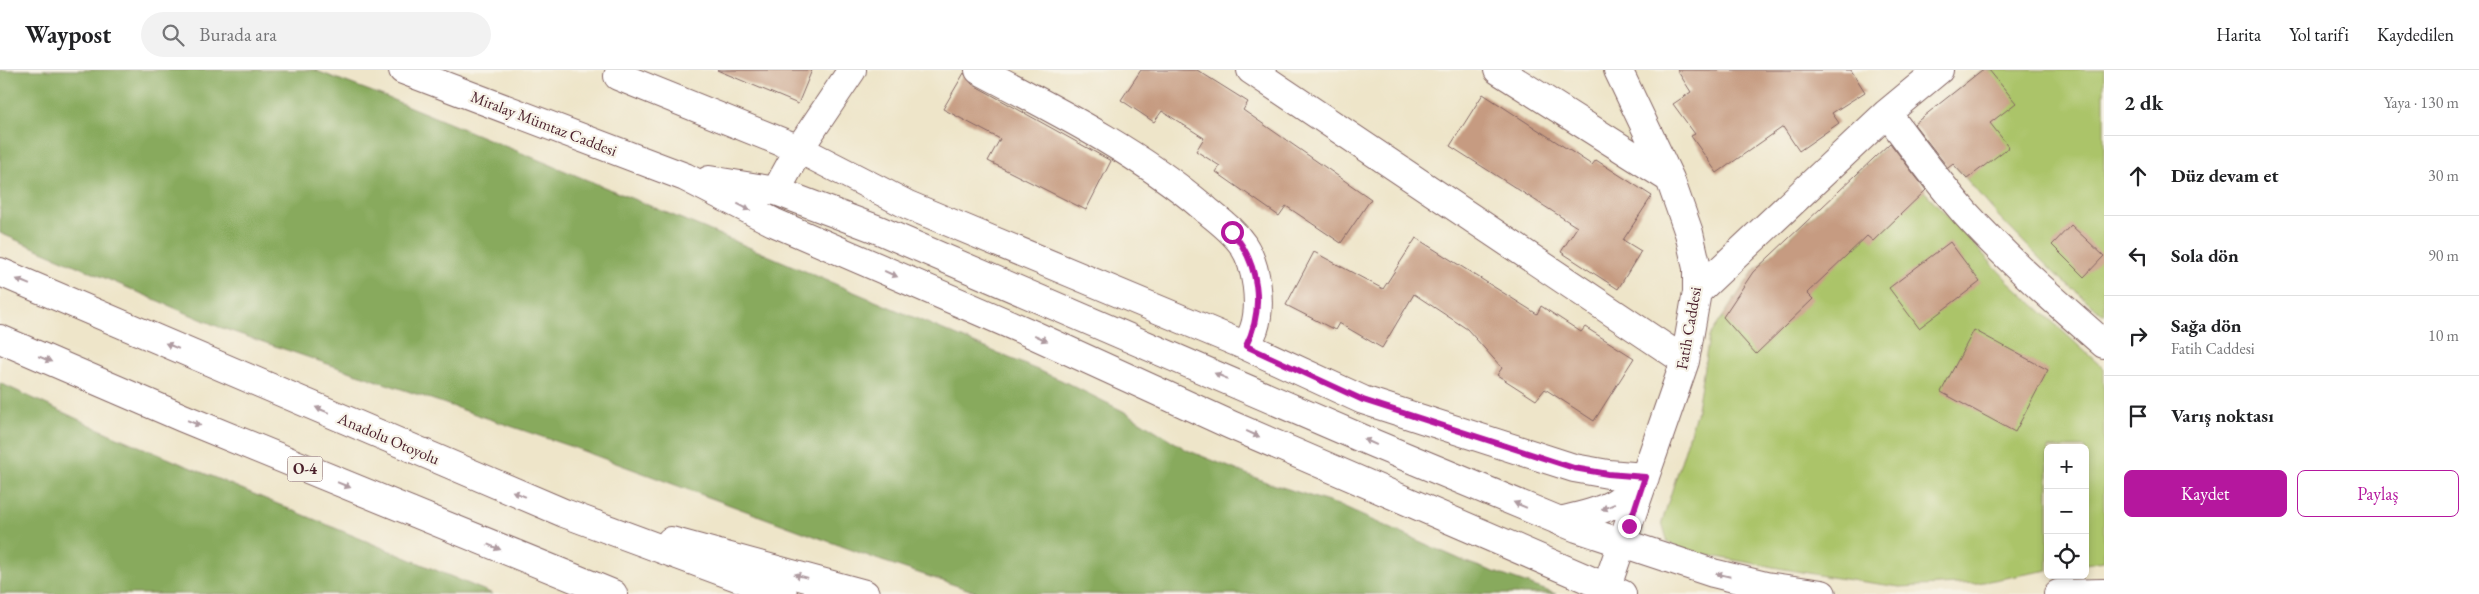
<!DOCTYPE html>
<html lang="tr">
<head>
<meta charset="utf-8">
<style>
  body { margin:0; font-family:"EB Garamond",serif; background:#f2f2f2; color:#202124 }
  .controls { position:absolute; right:15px; bottom:15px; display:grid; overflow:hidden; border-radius:8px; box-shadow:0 2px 8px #0003 }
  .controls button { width:45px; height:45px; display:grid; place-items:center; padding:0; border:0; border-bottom:1px solid #e0e0e0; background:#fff; color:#202124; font:25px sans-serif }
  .stop { position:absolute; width:15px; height:15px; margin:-11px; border:4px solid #b5179e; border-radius:50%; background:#fff }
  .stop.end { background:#b5179e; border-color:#fff; box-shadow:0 1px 5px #0008 }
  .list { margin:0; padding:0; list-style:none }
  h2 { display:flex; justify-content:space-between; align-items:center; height:65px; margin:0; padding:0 20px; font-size:21px }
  h2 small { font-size:16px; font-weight:400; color:#757577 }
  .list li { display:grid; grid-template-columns:32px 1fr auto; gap:15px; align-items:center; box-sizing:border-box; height:80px; padding:0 20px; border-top:1px solid #e0e0e0 }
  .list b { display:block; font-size:19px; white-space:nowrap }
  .list p { margin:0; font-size:16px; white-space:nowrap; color:#757577 }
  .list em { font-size:16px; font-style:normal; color:#757577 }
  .actions { display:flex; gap:10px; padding:15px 20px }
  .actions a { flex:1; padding:11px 0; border:1px solid #b5179e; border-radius:8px; text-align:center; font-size:18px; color:#b5179e }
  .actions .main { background:#b5179e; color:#fff }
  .icon { flex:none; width:28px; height:28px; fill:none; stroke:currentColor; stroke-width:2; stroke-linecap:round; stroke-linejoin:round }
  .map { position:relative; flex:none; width:2104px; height:524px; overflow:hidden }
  header { display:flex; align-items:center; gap:30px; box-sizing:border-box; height:70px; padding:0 25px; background:#fff; border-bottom:1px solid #e0e0e0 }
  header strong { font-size:24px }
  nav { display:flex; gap:28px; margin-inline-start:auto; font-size:18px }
  .search { width:350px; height:45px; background:#f2f2f2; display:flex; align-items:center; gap:12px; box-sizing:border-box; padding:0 18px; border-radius:28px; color:#757577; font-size:19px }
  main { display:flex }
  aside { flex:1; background:#fff }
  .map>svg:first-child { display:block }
  .green { fill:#abc469; stroke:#7a724a }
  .forest { fill:#88aa5d; stroke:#696444 }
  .building { fill:#c69b81 }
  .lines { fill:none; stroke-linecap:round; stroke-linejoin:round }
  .minor-casing { stroke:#836462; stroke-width:30 }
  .major-casing { stroke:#836462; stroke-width:30 }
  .highway-casing { stroke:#836462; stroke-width:30 }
  .minor { stroke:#fff; stroke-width:28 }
  .major { stroke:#fff; stroke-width:28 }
  .highway { stroke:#fff; stroke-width:28 }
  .oneway { fill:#ae9aa0 }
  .route { stroke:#b5179e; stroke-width:6 }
  .labels { text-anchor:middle; stroke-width:4.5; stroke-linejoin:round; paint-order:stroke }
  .shield { fill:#f7f3e8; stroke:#7e5f64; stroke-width:1 }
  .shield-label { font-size:15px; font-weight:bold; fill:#4a1f2b }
  .street-label { font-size:16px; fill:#4a1f2b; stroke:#f7f3e8 }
</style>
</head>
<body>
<header>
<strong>Waypost</strong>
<div class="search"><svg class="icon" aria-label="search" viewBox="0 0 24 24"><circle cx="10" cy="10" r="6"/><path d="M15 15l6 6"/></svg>Burada ara</div>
<nav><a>Harita</a><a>Yol tarifi</a><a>Kaydedilen</a></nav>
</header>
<main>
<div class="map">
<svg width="2104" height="524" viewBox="0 0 2104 524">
  <rect width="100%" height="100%" fill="#f7f3e8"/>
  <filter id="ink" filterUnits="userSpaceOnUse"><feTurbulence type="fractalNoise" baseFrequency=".02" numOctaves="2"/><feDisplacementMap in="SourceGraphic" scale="10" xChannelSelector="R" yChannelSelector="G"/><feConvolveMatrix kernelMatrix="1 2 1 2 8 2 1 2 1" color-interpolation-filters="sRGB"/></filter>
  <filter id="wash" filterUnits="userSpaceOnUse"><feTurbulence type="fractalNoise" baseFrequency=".0096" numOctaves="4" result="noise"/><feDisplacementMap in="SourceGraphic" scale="20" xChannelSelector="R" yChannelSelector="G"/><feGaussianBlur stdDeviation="1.12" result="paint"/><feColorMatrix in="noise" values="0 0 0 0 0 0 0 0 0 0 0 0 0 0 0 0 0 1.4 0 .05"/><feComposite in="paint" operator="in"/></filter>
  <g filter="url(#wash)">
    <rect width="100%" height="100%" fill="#eee5c9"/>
    <!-- green -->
    <path class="green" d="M1982,0H2104V245L2055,204L2000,148L1917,52Z
      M1884,78L2008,211L2104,299V491L2085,494V378H2048V500L1978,513L1900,517L1830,507L1694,483L1668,473L1662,452L1696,344L1709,267L1753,202Z"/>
    <!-- forest -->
    <path class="forest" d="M0,0H314L386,27L706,159L1061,310L1127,343L1187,380L1266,412L1338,435L1466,492L1556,524H982L882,491L575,378L219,257L0,163Z
      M0,313L110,364L493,524H0Z"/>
    <g id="blocks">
      <!-- building -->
      <path class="building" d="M717,0H812L798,34Z
        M1141,0H1197L1248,32L1243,40L1371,129L1341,173L1286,136L1279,146L1216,102L1220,96L1196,81L1204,68L1162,41L1154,52L1121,30Z
        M1677,0H1851L1865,22L1832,43L1839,53L1799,81L1783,57L1717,103L1691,66L1695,64L1673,34L1691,22Z
        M1982,0H1989L2016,33L1990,53L2009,77L1967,109L1953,94L1948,98L1914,54Z
        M964,3L972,14L1111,91L1086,140L988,91L1000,69L943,39Z
        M1483,24L1592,95L1596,90L1652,126L1623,170L1641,181L1618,219L1561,182L1577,157L1450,76Z
        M1890,73L1926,120L1873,171L1867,166L1807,223L1813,229L1756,284L1723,247L1753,202Z
        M2071,155L2104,186L2084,207L2052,175Z
        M1416,168L1537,244L1541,236L1581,262L1585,257L1634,288L1594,351L1545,319L1536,330L1497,305L1502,298L1467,259L1414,224L1382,278L1339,253L1335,260L1286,235L1314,182L1383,219Z
        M1950,172L1980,212L1919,258L1889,218Z
        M1974,260L2048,300L2015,362L1941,322Z"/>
    </g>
  </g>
  <g filter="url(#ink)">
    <use href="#blocks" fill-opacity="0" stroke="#836462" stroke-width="1"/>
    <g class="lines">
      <defs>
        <path id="minor" d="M979,0C1057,41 1137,81 1204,138C1218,150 1233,160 1243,175C1257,196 1262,235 1254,259C1252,265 1248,270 1246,276
          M1251,0L1685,291
          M1498,0L1670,109
          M618,6L799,79L908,135L1246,276L1363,330L1574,398L1608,404L1645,407
          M1887,43C1912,77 1937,111 1965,143C2008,190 2056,232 2104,274
          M776,121L799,79L852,0
          M1697,222L1887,43L1939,0
          M1559,451C1595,443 1617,438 1643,410
          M671,471L865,524
          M1606,519L1685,291L1697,222V198L1689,163L1670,109L1618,0"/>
        <path id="major" d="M403,0L685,107L773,152L1032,264L1231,355L1622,524
          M709,110L776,121L879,160L1375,374L1577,458L1713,503L1766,516L1822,524
          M2058,524L2104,523"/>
        <path id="highway" d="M0,202L564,443L783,524
          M0,269L183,348L613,524"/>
      </defs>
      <!-- minor casing -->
      <use href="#minor" class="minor-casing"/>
      <!-- major casing -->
      <use href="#major" class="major-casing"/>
      <!-- highway casing -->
      <use href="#highway" class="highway-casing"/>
      <!-- minor -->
      <use href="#minor" class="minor"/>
      <!-- major -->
      <use href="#major" class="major"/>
      <!-- highway -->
      <use href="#highway" class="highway"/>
    </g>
    <!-- one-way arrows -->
    <defs><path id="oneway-solid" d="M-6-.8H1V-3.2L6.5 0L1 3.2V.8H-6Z" transform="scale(1.25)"/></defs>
    <g class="oneway">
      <use href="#oneway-solid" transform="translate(744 137) rotate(27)"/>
      <use href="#oneway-solid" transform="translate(891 204) rotate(24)"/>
      <use href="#oneway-solid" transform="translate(23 212) rotate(-157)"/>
      <use href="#oneway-solid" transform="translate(1041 268) rotate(25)"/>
      <use href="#oneway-solid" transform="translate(172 276) rotate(-157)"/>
      <use href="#oneway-solid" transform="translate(45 289) rotate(23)"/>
      <use href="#oneway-solid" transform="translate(1221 306) rotate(-157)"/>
      <use href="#oneway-solid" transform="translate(322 340) rotate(-157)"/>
      <use href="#oneway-solid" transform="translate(194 353) rotate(22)"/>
      <use href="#oneway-solid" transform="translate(1253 364) rotate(24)"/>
      <use href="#oneway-solid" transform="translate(1370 372) rotate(-156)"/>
      <use href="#oneway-solid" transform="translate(344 415) rotate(22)"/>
      <use href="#oneway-solid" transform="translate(519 424) rotate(-157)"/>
      <use href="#oneway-solid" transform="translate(1520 435) rotate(-157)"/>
      <use href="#oneway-solid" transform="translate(1608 437) rotate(156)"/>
      <use href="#oneway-solid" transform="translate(494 477) rotate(22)"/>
      <use href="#oneway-solid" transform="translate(1723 505) rotate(-167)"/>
      <use href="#oneway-solid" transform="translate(801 506) rotate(-165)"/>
    </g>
  </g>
  <g class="lines" filter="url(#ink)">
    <!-- route -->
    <path class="route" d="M1232,162C1259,193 1265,238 1246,276L1363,330L1574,398L1608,404L1645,407L1629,456"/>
  </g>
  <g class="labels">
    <!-- shield labels -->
    <rect class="shield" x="287.5" y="386.5" width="35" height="25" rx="4"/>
    <g class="shield-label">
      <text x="305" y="404">O-4</text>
    </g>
    <!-- street labels -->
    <g class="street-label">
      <text transform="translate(544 53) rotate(21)" y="6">Miralay Mümtaz Caddesi</text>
      <text transform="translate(1688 258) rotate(-80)" y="6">Fatih Caddesi</text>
      <text transform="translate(389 368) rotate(23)" y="6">Anadolu Otoyolu</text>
    </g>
  </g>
</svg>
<div class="controls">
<button>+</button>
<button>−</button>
<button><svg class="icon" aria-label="locate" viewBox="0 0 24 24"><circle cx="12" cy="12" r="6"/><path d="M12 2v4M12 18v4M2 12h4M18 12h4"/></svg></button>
</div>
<div class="stop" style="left:1232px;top:162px"></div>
<div class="stop end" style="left:1629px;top:456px"></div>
</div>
<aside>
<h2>2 dk<small>Yaya · 130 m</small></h2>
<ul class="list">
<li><svg class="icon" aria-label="ahead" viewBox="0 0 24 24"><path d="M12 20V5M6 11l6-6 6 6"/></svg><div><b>Düz devam et</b></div><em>30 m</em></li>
<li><svg class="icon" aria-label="left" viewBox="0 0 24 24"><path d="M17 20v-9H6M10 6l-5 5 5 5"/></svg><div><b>Sola dön</b></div><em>90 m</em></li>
<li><svg class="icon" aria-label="right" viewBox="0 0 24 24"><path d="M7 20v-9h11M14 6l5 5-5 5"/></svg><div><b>Sağa dön</b><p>Fatih Caddesi</p></div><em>10 m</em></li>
<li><svg class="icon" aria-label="arrive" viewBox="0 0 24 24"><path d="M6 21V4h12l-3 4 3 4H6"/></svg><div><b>Varış noktası</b></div></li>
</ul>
<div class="actions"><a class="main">Kaydet</a><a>Paylaş</a></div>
</aside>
</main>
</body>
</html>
